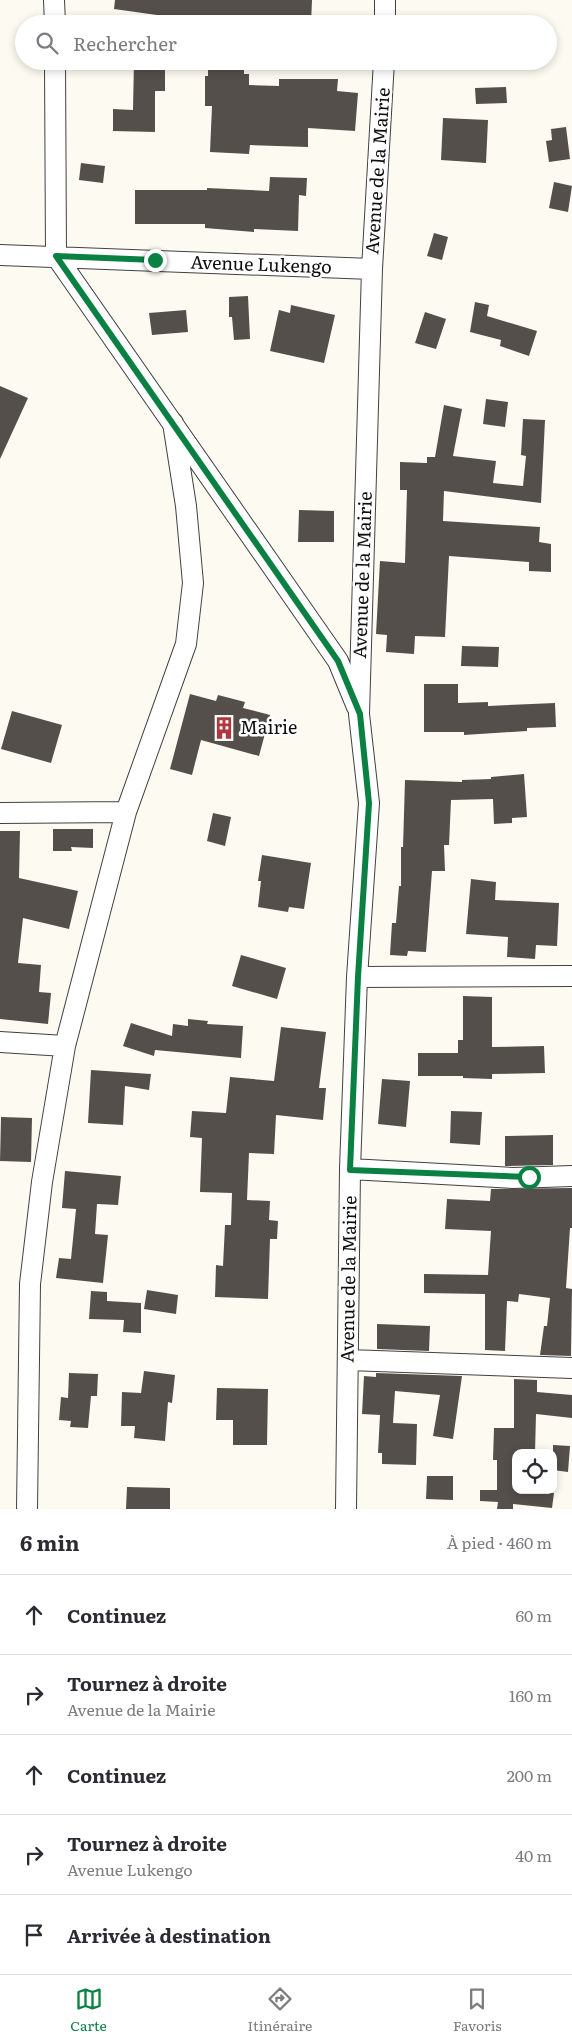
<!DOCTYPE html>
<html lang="fr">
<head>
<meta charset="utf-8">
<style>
  body { margin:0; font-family:Literata,serif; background:#f7f7f7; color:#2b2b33 }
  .controls { position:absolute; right:15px; bottom:15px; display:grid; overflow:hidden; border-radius:10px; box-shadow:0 2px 8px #0003 }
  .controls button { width:45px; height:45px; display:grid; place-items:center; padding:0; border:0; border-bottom:1px solid #e1e1e2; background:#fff; color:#2b2b33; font:25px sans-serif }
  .stop { position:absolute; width:15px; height:15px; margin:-11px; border:4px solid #0b8043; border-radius:50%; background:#fff }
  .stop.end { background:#0b8043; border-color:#fff; box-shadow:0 1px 5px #0008 }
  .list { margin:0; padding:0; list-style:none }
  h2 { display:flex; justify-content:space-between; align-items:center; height:65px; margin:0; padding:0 20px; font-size:21px }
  h2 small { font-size:16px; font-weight:400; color:#7c7c81 }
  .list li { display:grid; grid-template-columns:32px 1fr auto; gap:15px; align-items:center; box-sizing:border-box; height:80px; padding:0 20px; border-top:1px solid #e1e1e2 }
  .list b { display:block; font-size:19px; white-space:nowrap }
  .list p { margin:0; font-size:16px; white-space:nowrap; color:#7c7c81 }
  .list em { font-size:16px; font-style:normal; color:#7c7c81 }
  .icon { flex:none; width:28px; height:28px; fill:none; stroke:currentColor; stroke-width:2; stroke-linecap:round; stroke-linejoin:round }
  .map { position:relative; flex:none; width:572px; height:1509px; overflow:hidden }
  .search { position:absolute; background:#fff; box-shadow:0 2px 8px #0003; left:15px; right:15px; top:15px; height:55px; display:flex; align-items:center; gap:12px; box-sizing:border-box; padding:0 18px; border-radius:28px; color:#7c7c81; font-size:19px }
  .sheet { height:465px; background:#fff }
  nav { display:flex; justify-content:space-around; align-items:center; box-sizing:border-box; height:70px; border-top:1px solid #e1e1e2; background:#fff; font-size:14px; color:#7c7c81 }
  nav a { display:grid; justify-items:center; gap:2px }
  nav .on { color:#0b8043 }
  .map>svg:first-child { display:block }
  .building { fill:#554f4c }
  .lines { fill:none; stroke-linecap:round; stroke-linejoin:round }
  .minor-casing { stroke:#414141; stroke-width:22 }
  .minor { stroke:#fff; stroke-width:20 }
  .route { stroke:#0b8043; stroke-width:6 }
  .labels { text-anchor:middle; stroke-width:5; stroke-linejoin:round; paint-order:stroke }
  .street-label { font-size:18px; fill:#0e0e0e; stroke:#fff }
  .poi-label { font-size:18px; fill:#0e0e0e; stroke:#fff; text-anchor:start }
</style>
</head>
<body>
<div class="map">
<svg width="572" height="1509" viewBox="0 0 572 1509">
  <rect width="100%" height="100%" fill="#fdfbf1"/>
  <!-- building -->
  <path class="building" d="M115,0H312L311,24H246L205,21V24H198L171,21V17L114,9Z
    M134,61H165V91H155V132L113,131V109L133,110Z
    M208,61H244V74H249V85L279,86V79H338L337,91L358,93L355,131L308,128V147L250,145L249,154L210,152L212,106H205V76H208Z
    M506,87L507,103L476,104L475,88Z
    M443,118L488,120L486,163L441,160Z
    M566,127L570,159L549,162L546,141L552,140L551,129Z
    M81,163L105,166L103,183L79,180Z
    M270,177L307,178L306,196L299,195L298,231L254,229V232L205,228V224H135V190H207V188L269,191Z
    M554,182L572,186L568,212L549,208Z
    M434,233L448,237L442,260L427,256Z
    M248,296L250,339L234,340L232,317H229V297Z
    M475,302L489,305L487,316L537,331L529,356L500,346L501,340L470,332Z
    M291,305L335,315L324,363L270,351L279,310L290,313Z
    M186,310L188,332L152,335L149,313Z
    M425,312L446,319L436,349L415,343Z
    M0,386L28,398L0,459Z
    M486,399L508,402L505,427L483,424Z
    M444,405L462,409L453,456L496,461L493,483L523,486L526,456L521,455L523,419L545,420L541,503L444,491L443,521L540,527L539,542L551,544V572L529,571V562L449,556L445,637L415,636L414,654L386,652L387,635L376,634L380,561L405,563L407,490H400V462L427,463V457H435Z
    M299,510L334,511V542H298Z
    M462,646L499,647L498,667L461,666Z
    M424,684H458V703L488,702V706L555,703L556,727L527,728V731L464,735V732H424Z
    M190,694L216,701L218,695L245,702L243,708L270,715L259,756L201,740L192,775L170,769Z
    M12,711L62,725L51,763L1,749Z
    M524,774L527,817L512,818V823L494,824L493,799L451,800L449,845H444L445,871H432L426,952L408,951L407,956L390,955L392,923H396L399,886H401V847H403L405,780L462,782V780L491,779V777Z
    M213,813L231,817L225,846L207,841Z
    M53,829H93V848L71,847L72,851H53Z
    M0,831H20L19,878L78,891L69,929L23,918L18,963L41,965L39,992L51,993L48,1024L0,1019Z
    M262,855L311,863L304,909L289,907L288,912L258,907L261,881H258Z
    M471,879L496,882L495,900L559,903L557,946L536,945L535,959L507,957L508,937L466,934Z
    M241,955L286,968L277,999L232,986Z
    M463,996L492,997V1047L544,1046L545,1073L492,1074V1079L463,1078V1076H418V1053H458V1040H463Z
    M188,1019L208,1021L207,1024L243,1026L241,1058L155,1050L154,1056L123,1046L131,1023L172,1036L173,1024L188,1026Z
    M281,1027L326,1032L319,1088H326L323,1120L276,1115L274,1154L249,1153L247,1200L270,1201L269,1220L278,1221L277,1239H270L268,1299L215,1297L216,1265L223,1266L225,1225H231L232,1193L200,1192L202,1138L190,1137L192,1111L226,1113L230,1077L274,1081Z
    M91,1070L151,1074L149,1090L125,1086L123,1125L88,1123Z
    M382,1079L410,1081L406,1127L378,1124Z
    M451,1111L482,1112L480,1145L450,1143Z
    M1,1117L32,1118L31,1162L0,1161Z
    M553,1135V1165L505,1166V1136Z
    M65,1171L121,1176L118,1205L97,1204L95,1234L108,1235L103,1283L56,1278L59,1258L71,1259L76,1209L62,1208Z
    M572,1188V1228H570L566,1288L572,1289L571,1356L540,1355L544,1326H547L550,1298L519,1294L518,1302L507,1301L505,1351L485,1350V1294L424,1293V1274L488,1275L491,1231L445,1229L447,1199L490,1201L491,1189Z
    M147,1290L178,1295L176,1314L144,1309Z
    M91,1291L107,1292V1301L141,1303V1333L123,1332L124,1320L89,1319Z
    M377,1324L430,1326L429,1351L377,1349Z
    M144,1371L175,1375L172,1403L168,1402L165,1441L134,1438L135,1426H121L122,1392L141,1393Z
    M69,1373L98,1374L97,1396H91L88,1428L70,1427L71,1421L59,1420L61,1397L68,1398Z
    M376,1373L462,1376L453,1439L433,1436L440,1395L395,1391L393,1423L417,1424L416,1465L382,1464V1453H378L380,1415L362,1414L364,1376L376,1377Z
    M514,1379L537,1380V1392L572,1395V1418L536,1414L535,1453H516V1490L554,1493L552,1508L513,1504V1509H497L498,1502L480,1501V1490H497V1460H493L494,1428H514Z
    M217,1388L268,1389L267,1445H233V1420H216Z
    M553,1445L570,1446L568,1472L553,1470Z
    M427,1476H453V1500L426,1499Z
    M127,1487L170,1488V1509H126Z"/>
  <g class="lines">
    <defs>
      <path id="minor" d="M54,0L55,24
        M385,24V0
        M55,61L56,256L338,661L357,707
        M0,255L372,269
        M0,813L126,812
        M357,977L572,976
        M0,1042L65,1046
        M350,1169L513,1178L572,1176
        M348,1360L572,1368
        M27,1509L30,1284L42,1182L65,1046L126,812L186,644L193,583L186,506L173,423
        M346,1509L350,1169L357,977L369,803L359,714L372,269L384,61"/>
    </defs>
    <!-- minor casing -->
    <use href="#minor" class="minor-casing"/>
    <!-- minor -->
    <use href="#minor" class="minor"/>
  </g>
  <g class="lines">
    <!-- route -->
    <path class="route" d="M155,260L56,256L338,661L360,714L369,803L358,977L350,1170L529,1177"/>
  </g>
  <!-- icons -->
  <defs>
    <symbol id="building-bare" viewBox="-9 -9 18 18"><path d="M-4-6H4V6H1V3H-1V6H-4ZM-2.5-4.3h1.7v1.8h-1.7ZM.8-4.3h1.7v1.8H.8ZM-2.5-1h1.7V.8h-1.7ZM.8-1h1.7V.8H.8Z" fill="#ae363d" stroke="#fff" stroke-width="2.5" paint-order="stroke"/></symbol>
  </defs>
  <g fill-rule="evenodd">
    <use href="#building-bare" x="208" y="712" width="32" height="32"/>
  </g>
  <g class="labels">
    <!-- street labels -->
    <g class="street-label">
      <text transform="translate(378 171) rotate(-86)" y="6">Avenue de la Mairie</text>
      <text transform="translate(261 265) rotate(2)" y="6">Avenue Lukengo</text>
      <text transform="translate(363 575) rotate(-88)" y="6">Avenue de la Mairie</text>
      <text transform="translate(349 1279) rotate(-89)" y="6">Avenue de la Mairie</text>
    </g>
    <!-- poi labels -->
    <g class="poi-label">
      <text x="240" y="734">Mairie</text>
    </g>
  </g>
</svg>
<div class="controls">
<button><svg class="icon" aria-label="locate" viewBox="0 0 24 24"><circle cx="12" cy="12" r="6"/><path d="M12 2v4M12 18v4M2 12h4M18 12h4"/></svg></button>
</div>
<div class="stop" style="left:529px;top:1177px"></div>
<div class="stop end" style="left:155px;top:260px"></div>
<div class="search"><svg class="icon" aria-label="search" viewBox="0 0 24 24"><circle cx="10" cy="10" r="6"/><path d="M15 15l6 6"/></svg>Rechercher</div>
</div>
<section class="sheet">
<h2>6 min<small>À pied · 460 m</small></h2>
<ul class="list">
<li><svg class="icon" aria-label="ahead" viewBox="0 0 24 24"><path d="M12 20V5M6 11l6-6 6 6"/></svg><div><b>Continuez</b></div><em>60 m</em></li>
<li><svg class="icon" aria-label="right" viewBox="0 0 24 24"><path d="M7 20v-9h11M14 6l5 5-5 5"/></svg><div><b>Tournez à droite</b><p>Avenue de la Mairie</p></div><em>160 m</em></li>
<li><svg class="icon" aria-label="ahead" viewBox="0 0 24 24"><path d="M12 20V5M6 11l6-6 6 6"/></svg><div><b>Continuez</b></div><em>200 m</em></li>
<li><svg class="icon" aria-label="right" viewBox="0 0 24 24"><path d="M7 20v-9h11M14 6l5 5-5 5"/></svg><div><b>Tournez à droite</b><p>Avenue Lukengo</p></div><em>40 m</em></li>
<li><svg class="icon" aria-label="arrive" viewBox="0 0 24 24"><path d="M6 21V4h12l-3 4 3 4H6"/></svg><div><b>Arrivée à destination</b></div></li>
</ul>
</section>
<nav>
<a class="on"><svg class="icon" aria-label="map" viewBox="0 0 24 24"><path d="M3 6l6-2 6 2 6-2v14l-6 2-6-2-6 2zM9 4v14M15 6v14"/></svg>Carte</a>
<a><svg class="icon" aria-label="directions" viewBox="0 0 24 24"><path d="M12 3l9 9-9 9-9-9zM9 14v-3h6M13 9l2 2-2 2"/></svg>Itinéraire</a>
<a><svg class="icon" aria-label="saved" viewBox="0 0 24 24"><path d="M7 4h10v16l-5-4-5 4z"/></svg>Favoris</a>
</nav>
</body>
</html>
